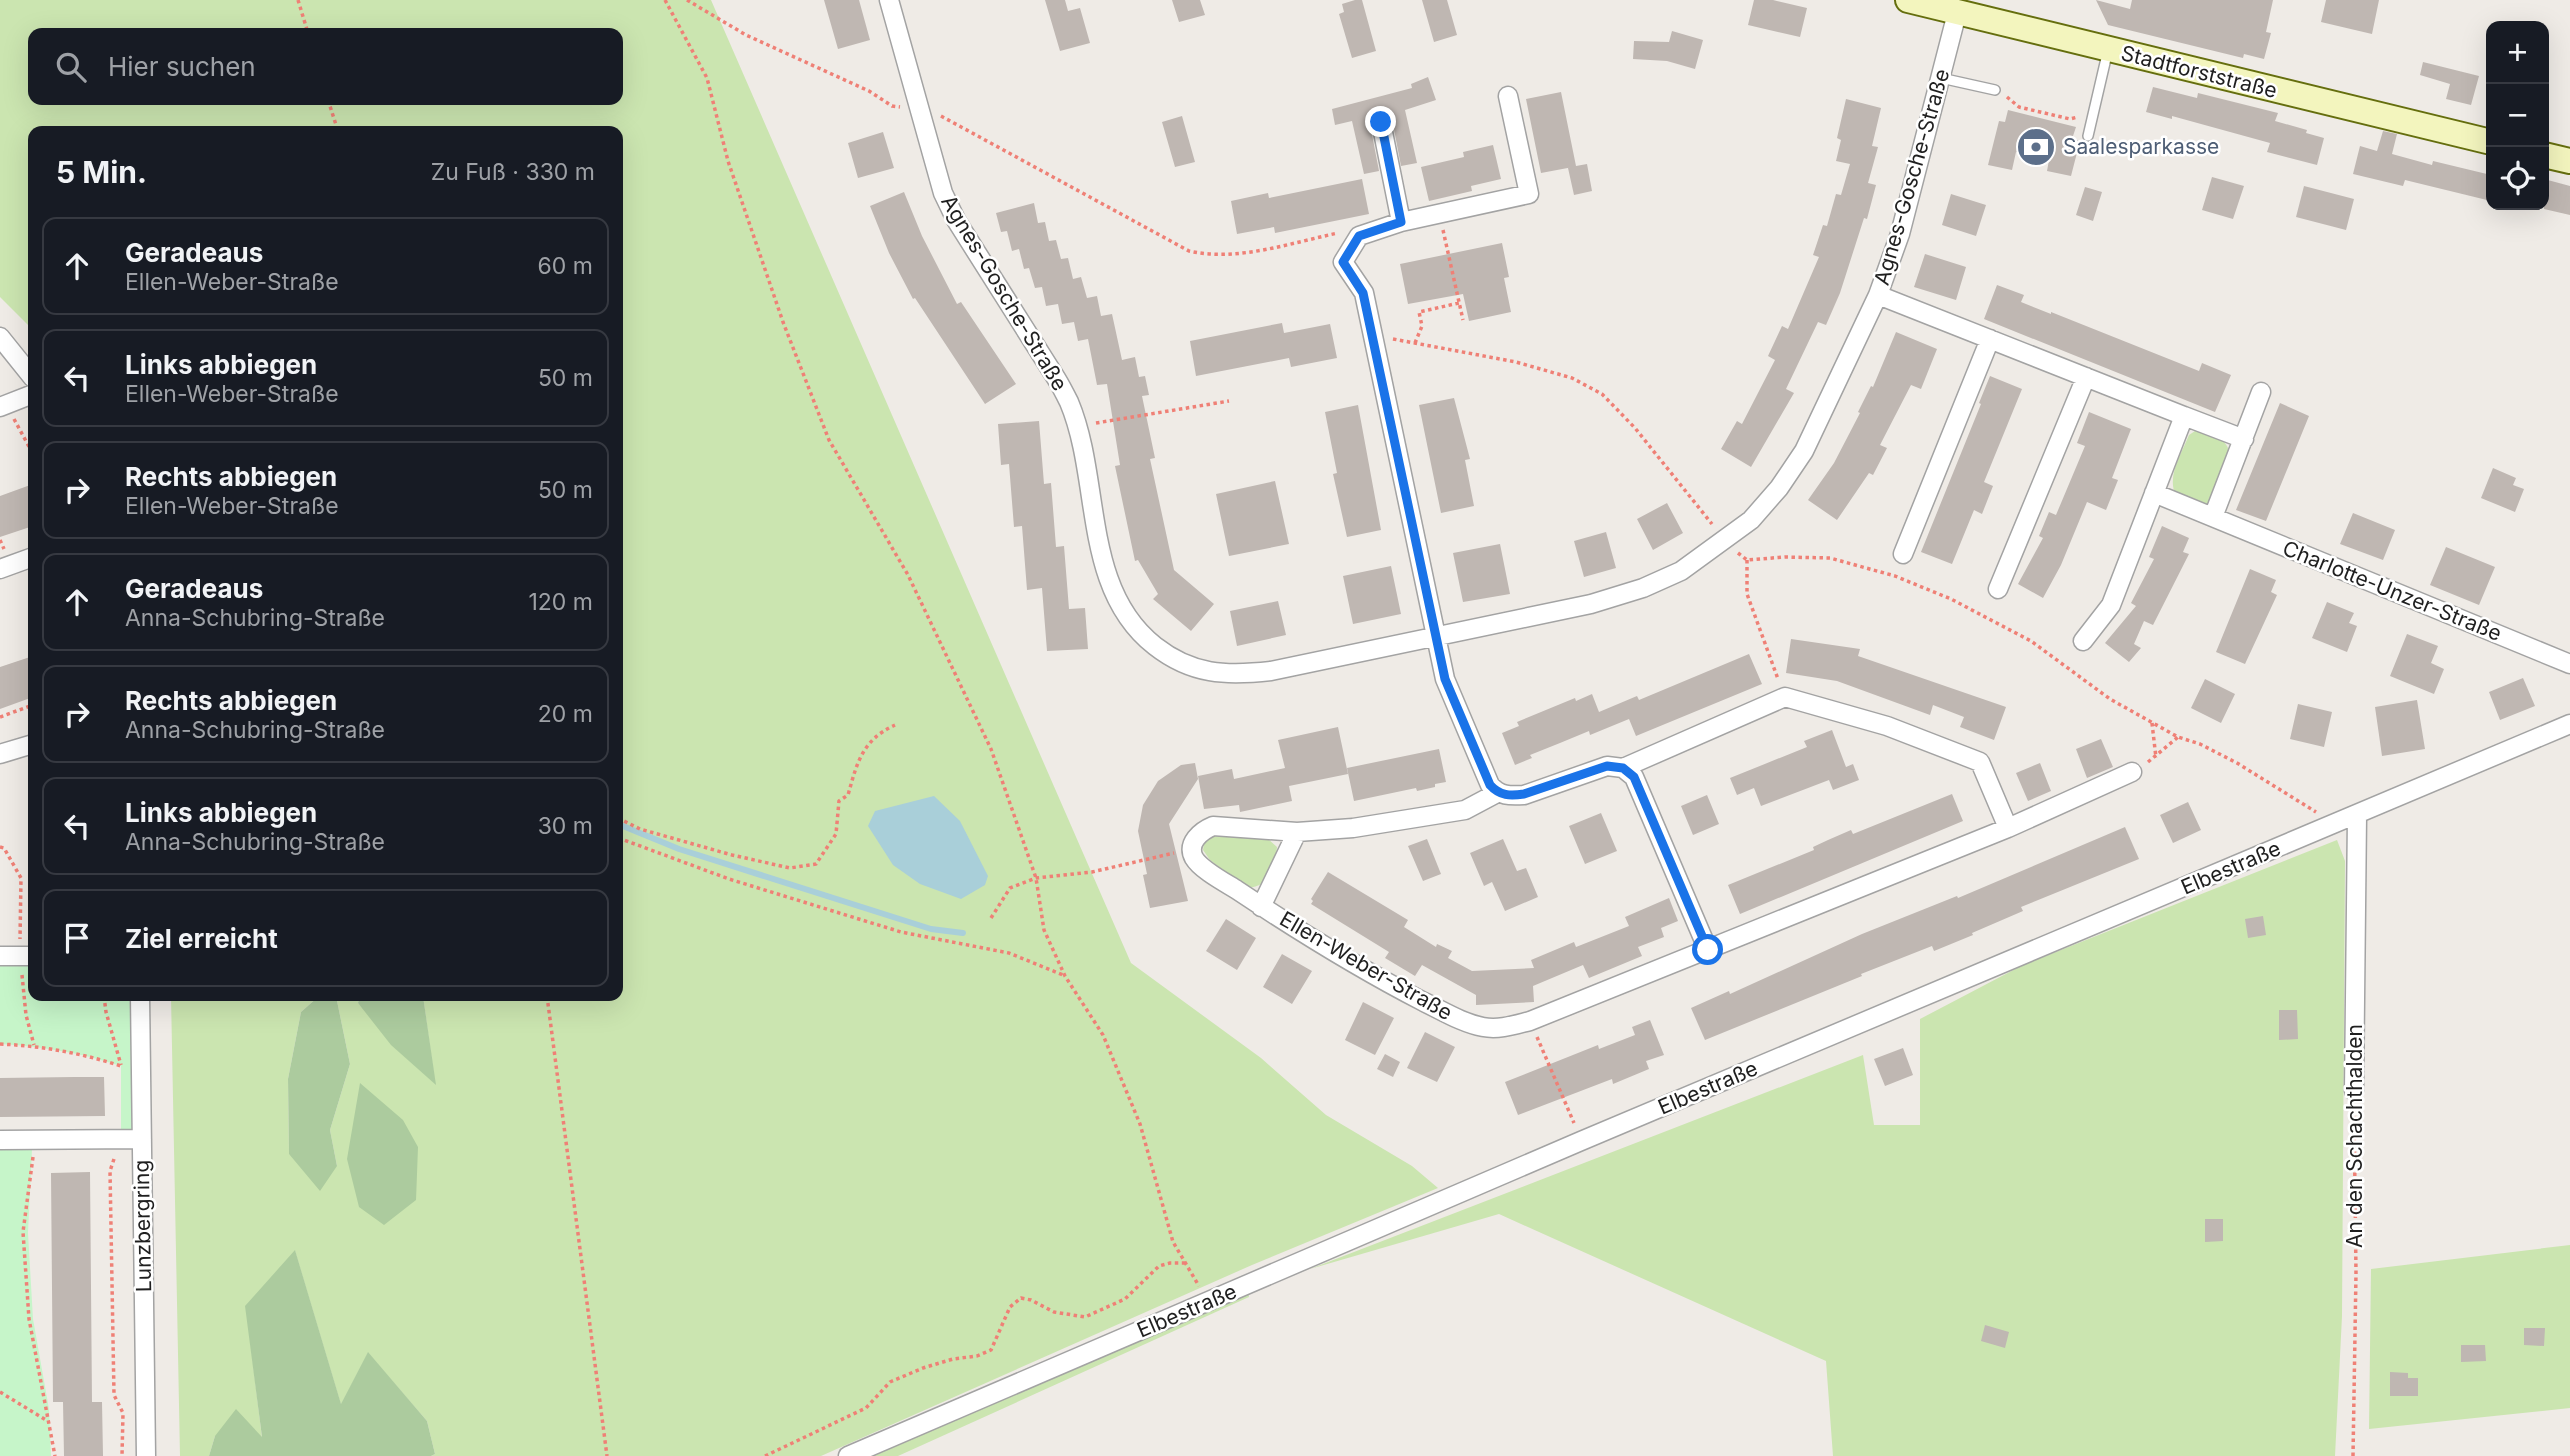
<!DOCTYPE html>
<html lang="de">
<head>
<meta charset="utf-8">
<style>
  body { margin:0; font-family:Inter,sans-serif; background:#20242c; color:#f1f3f6 }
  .controls { position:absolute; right:21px; top:21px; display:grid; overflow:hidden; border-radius:14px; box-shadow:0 7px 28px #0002 }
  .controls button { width:63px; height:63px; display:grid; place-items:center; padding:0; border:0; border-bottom:2px solid #363941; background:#171b24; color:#f1f3f6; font:35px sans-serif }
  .stop { position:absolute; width:21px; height:21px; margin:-16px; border:5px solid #1a73e8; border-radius:50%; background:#fff }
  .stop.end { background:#1a73e8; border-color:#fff; box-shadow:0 2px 7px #0008 }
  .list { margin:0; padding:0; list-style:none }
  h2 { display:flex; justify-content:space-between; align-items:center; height:91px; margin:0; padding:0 28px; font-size:30px }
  h2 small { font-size:23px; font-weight:400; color:#9ea1a6 }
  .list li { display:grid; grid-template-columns:46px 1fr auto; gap:21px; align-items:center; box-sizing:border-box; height:98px; margin:0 14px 14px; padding:0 14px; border:2px solid #363941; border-radius:14px }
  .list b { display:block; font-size:26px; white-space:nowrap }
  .list p { margin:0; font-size:23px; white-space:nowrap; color:#9ea1a6 }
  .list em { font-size:23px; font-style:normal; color:#9ea1a6 }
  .icon { flex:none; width:38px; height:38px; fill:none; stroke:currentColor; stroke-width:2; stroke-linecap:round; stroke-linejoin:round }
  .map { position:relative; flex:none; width:2570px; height:1456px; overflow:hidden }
  .search { position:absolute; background:#171b24; box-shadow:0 7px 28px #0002; left:28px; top:28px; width:595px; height:77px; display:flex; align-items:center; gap:18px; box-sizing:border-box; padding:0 24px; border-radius:14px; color:#9ea1a6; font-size:26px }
  .panel { position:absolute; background:#171b24; box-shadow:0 7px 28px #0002; left:28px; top:126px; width:595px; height:875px; border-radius:14px }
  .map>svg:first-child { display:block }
  .grass { fill:#cbe5b0; fill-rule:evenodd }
  .forest { fill:#accb9e }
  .park { fill:#c6f5c9 }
  .water { fill:#a9cfd9 }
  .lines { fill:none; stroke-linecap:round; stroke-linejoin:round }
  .stream { stroke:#a9cfd9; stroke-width:6 }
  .building { fill:#bfb7b2 }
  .lane-casing { stroke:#a3a3a3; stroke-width:12 }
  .street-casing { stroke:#a3a3a3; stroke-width:21 }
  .secondary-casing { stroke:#656e0e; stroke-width:28 }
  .path { stroke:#ef8076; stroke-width:3.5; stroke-dasharray:3.5 3.5; stroke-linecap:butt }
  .lane { stroke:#fff; stroke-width:9 }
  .street { stroke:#fff; stroke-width:18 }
  .secondary { stroke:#f3f5be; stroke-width:24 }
  .route { stroke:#1a73e8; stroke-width:9 }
  .labels { text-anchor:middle; stroke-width:5; stroke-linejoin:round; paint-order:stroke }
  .street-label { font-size:21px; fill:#1f1f1f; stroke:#fff }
  .service-label { font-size:21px; fill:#4e5e75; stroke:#fff; text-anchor:start }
</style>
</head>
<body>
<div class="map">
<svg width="2570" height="1456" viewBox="0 0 2570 1456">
  <rect width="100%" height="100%" fill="#efebe6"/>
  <!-- grass -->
  <path class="grass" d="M0,0H711L1131,963L1261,1058L1326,1115L1412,1166L1438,1188L1252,1265L821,1456H431L435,1454L427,1421L368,1353L341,1405L295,1251L246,1306L262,1438L215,1436L209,1456H180L171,996H319L301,1012L288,1079L289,1154L337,1166L330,1130L350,1064L336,996H360L358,1003L435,1083L423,996H618V131H33V330L0,297ZM33,33H618V100H33Z
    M2195,431C2210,432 2233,440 2229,459C2228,466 2223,473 2221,480C2218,487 2216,500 2208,504C2198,508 2185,499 2176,496C2166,476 2182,453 2189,435Z
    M1211,836L1268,839L1277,847C1275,869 1270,887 1246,888L1210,860L1203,850L1204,843Z
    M2337,840L2345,861L2342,1316L2335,1456H1833L1826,1361L1499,1214L1310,1269L1863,1055L1874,1125H1920V1019L2021,966Z
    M2570,1245V1408L2369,1429L2371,1269Z
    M1248,1285L1249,1297L898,1456H848Z"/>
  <!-- forest -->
  <path class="forest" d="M319,996H336L350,1064L330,1130L337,1166L320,1191L289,1154L288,1079L301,1012Z
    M360,996H423L436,1085L391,1045L358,1003Z
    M360,1083L403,1120L418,1147L416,1200L384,1225L359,1207L347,1159Z
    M295,1250L341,1404L368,1352L427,1421L435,1454L431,1456H209L215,1436L236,1409L262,1437L245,1306Z"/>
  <!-- park -->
  <path class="park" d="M0,956H33V996H140L142,1139H121V1066C81,1053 41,1046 0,1044Z
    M0,1149H32L28,1233L33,1319L49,1409L51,1456H0Z"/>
  <!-- water -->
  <path class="water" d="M934,796L960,821L988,876L985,885L961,899L920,884L893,865L868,826L875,811Z"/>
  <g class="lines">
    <!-- stream -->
    <path class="stream" d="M618,824L679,849L931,929L963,933"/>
  </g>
  <!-- building -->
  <path class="building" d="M824,0H859L870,40L838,49Z
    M1045,0H1065L1068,11L1080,8L1090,43L1060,51Z
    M1172,0H1200L1205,15L1179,22Z
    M1355,0H1362L1376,51L1352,58L1339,14L1344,12L1342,4Z
    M1422,0H1447L1457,35L1434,42Z
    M1754,0H1773L1807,8L1800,37L1748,25Z
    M2096,0L2130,9L2132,0H2273L2266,32L2271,33L2264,59L2244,54L2243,58L2108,25Z
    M2326,0H2379L2372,34L2321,22Z
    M1672,31L1703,40L1695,69L1667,61L1633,59L1634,41L1669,42Z
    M2423,62L2479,76L2471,105L2446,99L2450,84L2420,75Z
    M1428,77L1436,100L1405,110L1417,163L1401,166L1392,119L1385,112L1378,111L1373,114L1370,124L1379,171L1364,174L1352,121L1335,125L1332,109L1412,88L1411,84Z
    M2153,87L2197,98L2198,93L2278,113L2275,121L2307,130L2306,133L2324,138L2317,165L2267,152L2270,143L2172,116V119L2146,112Z
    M1561,92L1576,166L1587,164L1592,191L1574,195L1568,168L1573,167L1541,173L1526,99Z
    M1846,99L1881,108L1872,146L1878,147L1868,183L1876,185L1867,219L1864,218L1840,293L1826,325L1818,322L1786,389L1794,393L1751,467L1721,449L1737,421L1742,424L1775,360L1768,356L1782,326L1788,329L1819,257L1813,255L1823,225L1827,226L1836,194L1841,195L1850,164L1836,161L1841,140L1837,138Z
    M2008,110L2076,127L2072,139L2080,141L2071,176L2047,171L2049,160L2016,152L2012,170L1988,165L1999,121L2005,122Z
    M1182,116L1195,162L1175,167L1162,122Z
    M2383,131L2397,134L2392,154L2432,165L2433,161L2491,175V201L2405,180L2403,186L2353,174L2360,146L2377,151Z
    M883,132L894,168L858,178L848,143Z
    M1493,145L1501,179L1471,186L1472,191L1429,201L1421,167L1464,157L1463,152Z
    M2212,177L2244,186L2233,219L2202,210Z
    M1362,179L1369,214L1275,233L1274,227L1237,234L1231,201L1268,193L1269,198Z
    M2544,179L2570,186V215L2544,209Z
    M2304,186L2354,199L2346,230L2296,217Z
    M2085,187L2102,192L2093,221L2076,215Z
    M904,192L922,236L957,304L961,302L1016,384L985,404L915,298L913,299L889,253L870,206Z
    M1951,194L1986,205L1976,236L1942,225Z
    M1034,203L1038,223L1045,222L1049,241L1056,240L1061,259L1068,258L1073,279L1081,277L1087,298L1097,296L1101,316L1112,314L1122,360L1135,357L1139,377L1145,376L1149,395L1142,396L1155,458L1150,459L1174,570L1214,604L1191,631L1153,599L1158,594L1138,560L1135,561L1115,466L1120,465L1107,384L1097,385L1088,339L1078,341L1074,322L1062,324L1058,304L1046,306L1042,287L1035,288L1029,268L1024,269L1019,249L1012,251L1007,231L1001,232L996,213Z
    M1502,243L1509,277L1504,278L1511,312L1469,321L1463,294L1408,304L1400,264Z
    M1925,254L1966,267L1956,300L1914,287Z
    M1997,285L2024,295L2021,302L2051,314V312L2199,371L2202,363L2231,375L2215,412L1984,319Z
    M1282,323L1284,333L1330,324L1337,358L1291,367L1289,358L1196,376L1190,341Z
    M1896,332L1937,349L1921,389L1911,385L1880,445L1887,448L1873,475L1869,473L1837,520L1808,500L1834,463L1860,413L1858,412L1871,386L1873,387Z
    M1990,376L2022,389L1984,482L1993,486L1982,514L1974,510L1952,564L1921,552L1981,404L1979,403Z
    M1454,398L1470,459L1465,460L1474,506L1441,513L1419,405Z
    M2280,403L2309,416L2266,521L2236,510Z
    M1358,405L1381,530L1347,537L1333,474L1337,473L1325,412Z
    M2089,412L2131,429L2112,478L2118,480L2106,510L2087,502L2061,565L2043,598L2018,584L2043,538L2039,536L2049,512L2056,515L2085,446L2077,443Z
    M1039,421L1044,484L1051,483L1056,547L1064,546L1069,609L1085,608L1088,649L1047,651L1042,588L1027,590L1022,526L1014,527L1009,464L1001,465L998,424Z
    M2493,468L2516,478L2513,485L2524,489L2515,512L2481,498Z
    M1275,481L1289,544L1229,556L1216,494Z
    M33,484V526L0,537V496Z
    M1667,503L1683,533L1653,550L1637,519Z
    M2353,513L2395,530L2383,560L2340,544Z
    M2162,526L2189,538L2183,552L2189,554L2153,625L2144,621L2134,644L2141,648L2129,662L2105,643L2136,606L2131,603L2154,559L2149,557Z
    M1606,532L1616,568L1584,577L1574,541Z
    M1500,544L1510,594L1463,602L1453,553Z
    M2446,547L2495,567L2479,605L2430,585Z
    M1391,566L1401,614L1353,624L1343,576Z
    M2250,569L2276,580L2271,592L2277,595L2245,664L2216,652Z
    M1278,601L1286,635L1237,646L1230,611Z
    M2327,602L2354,613L2349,623L2357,626L2347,652L2312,638Z
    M2407,634L2438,646L2431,663L2444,669L2434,694L2390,676Z
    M1791,639L1860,649L1858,656L2006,707L1994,740L1960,727L1964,717L1933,705L1930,715L1837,681L1786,673Z
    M1749,654L1762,684L1636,736L1629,719L1590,735L1589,731L1560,743L1530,755L1532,758L1515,765L1502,733L1519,726L1517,722L1575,698L1576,701L1592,694L1599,712L1637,696L1639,700Z
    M33,656V697L0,709V667Z
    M2523,678L2535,706L2500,720L2489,692Z
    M2205,679L2235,694L2221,723L2191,708Z
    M2417,700L2425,749L2382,756L2375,707Z
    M2298,704L2332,712L2324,747L2290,739Z
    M1338,727L1348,774L1289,786L1292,801L1240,812L1239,805L1204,809L1198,776L1232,769L1234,779L1285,768L1278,740Z
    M1832,730L1846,767L1853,764L1859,780L1833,790L1829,780L1761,806L1754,788L1737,795L1730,778L1807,747L1804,741Z
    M2101,739L2113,767L2087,778L2076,749Z
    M1439,749L1446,782L1435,784V787L1417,791L1416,788L1354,801L1347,768Z
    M1195,763L1198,779L1169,824L1188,901L1150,908L1143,875L1147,874L1138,831L1143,805L1158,781L1181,765Z
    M2040,763L2051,791L2028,801L2016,773Z
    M1952,794L1963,821L1740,914L1728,885L1814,850L1813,847L1828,840L1851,830L1853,834Z
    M1707,795L1719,824L1693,835L1681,806Z
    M2188,802L2201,830L2173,843L2160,815Z
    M1601,813L1617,851L1585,864L1569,826Z
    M2125,827L2139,859L2021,907L2023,911L1972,933L1973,935L1934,951L1932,946L1861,974L1862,976L1705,1040L1691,1008L1729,991L1730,994L1862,934L1957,896L1958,898Z
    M1427,839L1441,874L1423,881L1408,846Z
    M1503,839L1517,871L1526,868L1538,897L1505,911L1492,882L1484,886L1470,853Z
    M1328,872L1408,920L1404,927L1436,947L1437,944L1452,951L1448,958L1472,971L1534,968L1531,960L1574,942L1576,947L1629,926L1625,917L1669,898L1678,921L1661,928L1664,937L1638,947L1642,956L1589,978L1583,965L1533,986L1534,1002L1476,1005V995L1422,965L1415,976L1385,958L1389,952L1311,904L1313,901L1311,899Z
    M2263,916L2266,935L2248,938L2245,919Z
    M1226,919L1256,938L1237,970L1206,951Z
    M1282,954L1312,971L1292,1004L1263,987Z
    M1363,1002L1394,1018L1375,1055L1345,1040Z
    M2279,1010H2297L2298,1039L2279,1040Z
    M1650,1020L1664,1055L1646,1061L1649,1069L1613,1084L1612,1079L1518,1115L1505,1082L1598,1045L1599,1049L1635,1035L1632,1027Z
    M1425,1032L1455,1047L1437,1082L1407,1068Z
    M1903,1048L1913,1075L1885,1086L1874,1059Z
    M1385,1054L1400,1062L1393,1077L1377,1069Z
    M74,1077H104L105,1116L0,1117V1078Z
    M90,1172L92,1402H102L103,1456H64L63,1402H53L51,1173Z
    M2205,1219H2223V1241L2205,1242Z
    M1985,1325L2009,1332L2005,1348L1981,1341Z
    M2524,1328H2545L2544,1346L2524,1345Z
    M2461,1345H2485L2486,1361L2461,1362Z
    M2390,1372L2408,1373V1378H2418V1396H2390Z"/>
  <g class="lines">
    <defs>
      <path id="lane" d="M1941,78L1995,90
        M2088,136L2108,50"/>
      <path id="street" d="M889,0L943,193L956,220L1056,378C1061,386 1065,394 1069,402C1102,480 1081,588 1155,646C1192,675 1226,676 1271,671L1591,604L1643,588L1681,571L1751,520L1779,488L1804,451L1878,295L1900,234L1957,13
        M1381,122L1401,222
        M1878,295L2184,416L2111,605L2083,641
        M0,337L33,378
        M0,407L33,394
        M2184,416L2244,439
        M2154,493L2570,664
        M2213,517L2261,392
        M1903,554L1990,339
        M0,569L33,557
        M1998,589L2086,377
        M0,754L33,744
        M1623,768L1634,777L1708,950
        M1497,793L1465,810L1353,828L1297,832L1213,826C1201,831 1186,843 1194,858C1201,870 1226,883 1237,890C1297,930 1360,969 1424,1002C1443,1011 1462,1023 1483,1027C1499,1030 1514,1025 1530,1021L2008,828L1980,762L1887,726L1785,697L1623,768L1607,766L1524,795C1509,796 1500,796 1490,785L1445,679L1364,293L1343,262L1359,236L1401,222L1529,194L1508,96
        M2008,828L2132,772
        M1261,907L1297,832
        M0,956H33
        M140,996L146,1456
        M2354,1091L2357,816
        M0,1140L142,1139
        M848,1456L1581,1141L2570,724"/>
      <path id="secondary" d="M1908,0L2491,142
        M2544,155L2570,161"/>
    </defs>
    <!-- lane casing -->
    <use href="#lane" class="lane-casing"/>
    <!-- street casing -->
    <use href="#street" class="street-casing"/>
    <!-- secondary casing -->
    <use href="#secondary" class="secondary-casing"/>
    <!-- path -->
    <path class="path" d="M298,0L308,33
      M665,0L707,78L728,161L783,322L829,440L908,575L991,749L1036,878L1044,930L1065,976L1103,1035L1140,1124L1173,1242L1199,1286
      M687,0L746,35L869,91L892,106L900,107
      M2007,97L2019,107L2070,119L2078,117
      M328,100L338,131
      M941,116L1189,251C1237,262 1290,243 1338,233
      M1443,230L1463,320
      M1393,339L1516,362L1572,378L1602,394L1635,428L1712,524
      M1415,343L1422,326L1419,312L1459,303
      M14,419L33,454
      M1096,423L1229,401
      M33,526V527
      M0,540L4,549
      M1738,553L1747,560L1785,557L1830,558L1895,576L1951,599L2031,641L2110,699L2178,737L2200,744L2237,763L2316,812
      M1747,560V594L1778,679
      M0,717L33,705
      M2152,723L2156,758
      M2148,762L2178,737
      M618,818L640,829L732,855L790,868L816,864L836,834L839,801L848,795C857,763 862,740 895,725
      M618,840H624L729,879L901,932L1009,953L1063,975
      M0,847L4,848L21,878L20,939
      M991,918L1010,888L1036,878L1092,872L1174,853
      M22,975L26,1015L34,1045
      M104,996L106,1012L121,1065
      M547,996L607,1456
      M1537,1037L1574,1123
      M0,1044C42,1046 81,1053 121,1066
      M33,1157L23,1232L29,1319L55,1456
      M114,1159L110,1171L114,1395L123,1413L122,1456
      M0,1392L46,1420
      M765,1456L866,1408L890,1382L923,1368L953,1359L977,1356L991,1350L1010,1307L1021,1298L1031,1300L1054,1312L1085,1317L1125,1299L1159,1266L1170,1263H1185
      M2353,1456L2356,1273L2354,1108"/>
    <!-- lane -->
    <use href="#lane" class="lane"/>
    <!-- street -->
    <use href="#street" class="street"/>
    <!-- secondary -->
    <use href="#secondary" class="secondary"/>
  </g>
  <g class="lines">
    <!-- route -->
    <path class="route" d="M1381,122L1401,222L1359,236L1343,262L1363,293L1445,679L1490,785C1500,796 1510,796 1524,794L1607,766L1623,768L1634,777L1708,950"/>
  </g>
  <!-- icons -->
  <defs>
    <symbol id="bank-disc" viewBox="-11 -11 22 22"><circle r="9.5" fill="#5c6f8a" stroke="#fff"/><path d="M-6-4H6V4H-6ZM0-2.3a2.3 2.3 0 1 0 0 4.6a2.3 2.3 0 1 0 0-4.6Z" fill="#fff"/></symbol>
  </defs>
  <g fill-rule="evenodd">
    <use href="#bank-disc" x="2014" y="125" width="44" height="44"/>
  </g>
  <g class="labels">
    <!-- street labels -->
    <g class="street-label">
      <text transform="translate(2199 72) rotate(14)" y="7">Stadtforststraße</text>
      <text transform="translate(1912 177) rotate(-74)" y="7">Agnes-Gosche-Straße</text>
      <text transform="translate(1004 293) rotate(59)" y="7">Agnes-Gosche-Straße</text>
      <text transform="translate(2392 591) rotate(22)" y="7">Charlotte-Unzer-Straße</text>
      <text transform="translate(2231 868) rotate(-23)" y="7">Elbestraße</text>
      <text transform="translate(1366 966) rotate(30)" y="7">Ellen-Weber-Straße</text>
      <text transform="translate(1708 1088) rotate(-23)" y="7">Elbestraße</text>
      <text transform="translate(2355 1136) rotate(-90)" y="7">An den Schachthalden</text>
      <text transform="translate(143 1226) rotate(-91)" y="7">Lunzbergring</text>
      <text transform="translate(1187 1311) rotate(-23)" y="7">Elbestraße</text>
    </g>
    <!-- service labels -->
    <g class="service-label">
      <text x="2063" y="154">Saalesparkasse</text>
    </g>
  </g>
</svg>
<div class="controls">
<button>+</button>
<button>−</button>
<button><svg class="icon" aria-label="locate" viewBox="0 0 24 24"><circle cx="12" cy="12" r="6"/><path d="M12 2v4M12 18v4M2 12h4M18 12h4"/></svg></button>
</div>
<div class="stop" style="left:1708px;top:950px"></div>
<div class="stop end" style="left:1381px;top:122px"></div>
<div class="search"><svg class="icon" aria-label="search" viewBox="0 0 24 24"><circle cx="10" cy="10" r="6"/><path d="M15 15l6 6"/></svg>Hier suchen</div>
<section class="panel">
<h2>5 Min.<small>Zu Fuß · 330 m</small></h2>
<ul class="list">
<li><svg class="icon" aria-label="ahead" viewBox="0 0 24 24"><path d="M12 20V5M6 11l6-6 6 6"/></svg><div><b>Geradeaus</b><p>Ellen-Weber-Straße</p></div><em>60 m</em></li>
<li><svg class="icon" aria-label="left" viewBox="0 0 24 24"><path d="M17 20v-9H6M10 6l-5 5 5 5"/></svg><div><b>Links abbiegen</b><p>Ellen-Weber-Straße</p></div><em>50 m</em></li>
<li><svg class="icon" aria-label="right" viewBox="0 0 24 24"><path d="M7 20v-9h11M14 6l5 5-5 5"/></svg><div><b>Rechts abbiegen</b><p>Ellen-Weber-Straße</p></div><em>50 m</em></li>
<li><svg class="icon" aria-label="ahead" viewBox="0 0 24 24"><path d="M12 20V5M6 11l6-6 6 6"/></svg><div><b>Geradeaus</b><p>Anna-Schubring-Straße</p></div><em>120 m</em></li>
<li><svg class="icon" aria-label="right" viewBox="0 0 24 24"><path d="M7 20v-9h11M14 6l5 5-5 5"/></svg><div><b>Rechts abbiegen</b><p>Anna-Schubring-Straße</p></div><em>20 m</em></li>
<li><svg class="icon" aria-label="left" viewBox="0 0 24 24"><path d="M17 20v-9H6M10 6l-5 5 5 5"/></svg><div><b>Links abbiegen</b><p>Anna-Schubring-Straße</p></div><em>30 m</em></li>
<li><svg class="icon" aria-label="arrive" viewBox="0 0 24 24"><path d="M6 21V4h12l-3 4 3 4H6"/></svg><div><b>Ziel erreicht</b></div></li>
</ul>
</section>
</div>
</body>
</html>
